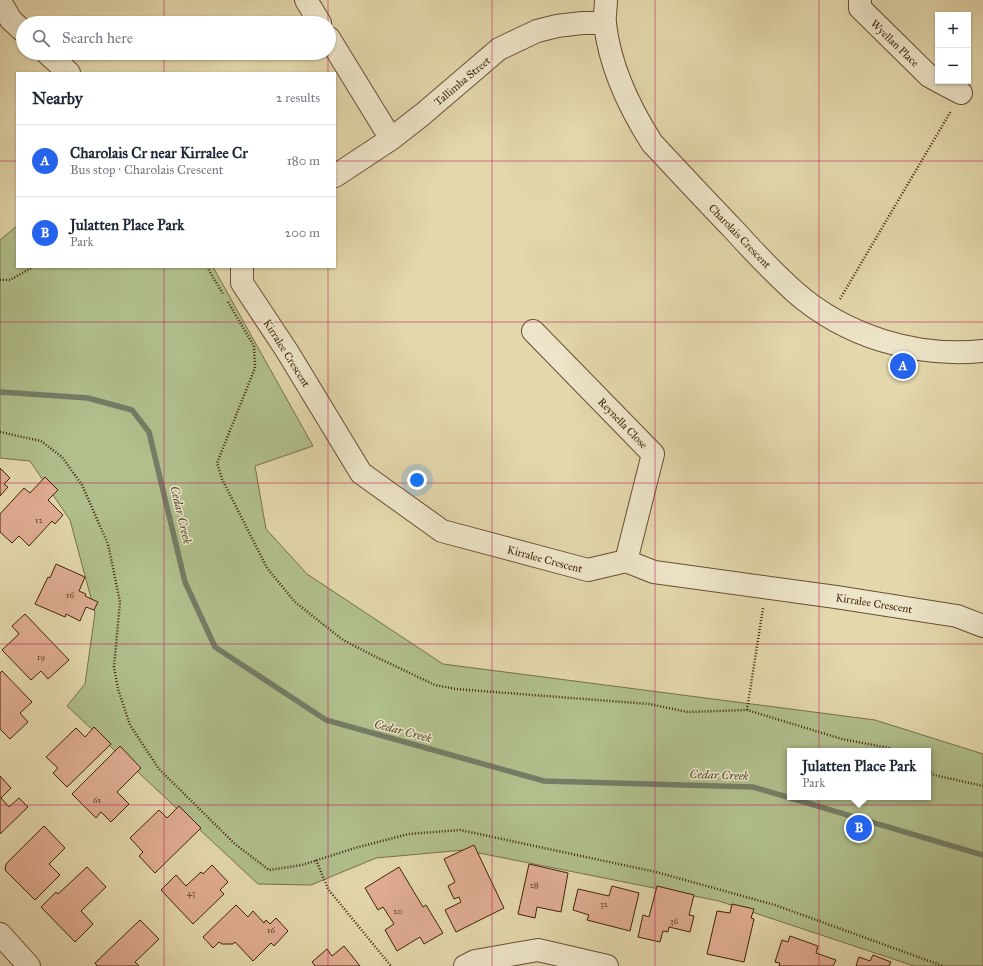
<!DOCTYPE html>
<html lang="en">
<head>
<meta charset="utf-8">
<style>
  body { margin:0; font-family:"IM FELL Great Primer",serif; background:#f6f6f7; color:#1f2937 }
  .controls { position:absolute; right:12px; top:12px; display:grid; overflow:hidden; border-radius:0px; box-shadow:0 1px 3px #0004 }
  .controls button { width:36px; height:36px; display:grid; place-items:center; padding:0; border:0; border-bottom:1px solid #e0e1e3; background:#fff; color:#1f2937; font:20px sans-serif }
  .you { position:absolute; left:417px; top:480px; width:14px; height:14px; margin:-10px; border:3px solid #fff; border-radius:50%; background:#1a73e8; box-shadow:0 0 0 6px #1a73e833 }
  .badge { display:grid; place-items:center; width:26px; height:26px; border-radius:50%; background:#2563eb; color:#fff; font-size:13px; font-weight:700 }
  .pin { position:absolute; translate:-50% -50%; border:2px solid #fff; box-shadow:0 1px 4px #0006 }
  .popup { position:absolute; left:787px; top:748px; width:144px; height:52px; box-sizing:border-box; display:grid; place-content:center; border-radius:0px; background:#fff; filter:drop-shadow(0 1px 3px #0005); font-size:13px; white-space:nowrap; color:#747a83 }
  .popup b { font-size:15px; color:#1f2937 }
  .popup::after { content:''; position:absolute; left:50%; top:100%; margin-left:-8px; border:8px solid transparent; border-top-color:#fff }
  .list { margin:0; padding:0; list-style:none }
  h2 { display:flex; justify-content:space-between; align-items:center; height:52px; margin:0; padding:0 16px; font-size:17px }
  h2 small { font-size:13px; font-weight:400; color:#747a83 }
  .list li { display:grid; grid-template-columns:26px 1fr auto; gap:12px; align-items:center; box-sizing:border-box; height:72px; padding:0 16px; border-top:1px solid #e0e1e3 }
  .list b { display:block; font-size:15px; white-space:nowrap }
  .list p { margin:0; font-size:13px; white-space:nowrap; color:#747a83 }
  .list em { font-size:13px; font-style:normal; color:#747a83 }
  .icon { flex:none; width:22px; height:22px; fill:none; stroke:currentColor; stroke-width:2; stroke-linecap:round; stroke-linejoin:round }
  .map { position:relative; flex:none; width:983px; height:966px; overflow:hidden }
  .search { position:absolute; background:#fff; box-shadow:0 1px 3px #0004; left:16px; top:16px; width:320px; height:44px; display:flex; align-items:center; gap:10px; box-sizing:border-box; padding:0 14px; border-radius:22px; color:#747a83; font-size:15px }
  .panel { position:absolute; background:#fff; box-shadow:0 1px 3px #0004; left:16px; top:72px; width:320px; height:196px; border-radius:0px }
  .map>svg:first-child { display:block }
  .green { fill:#b0bf8c; stroke:#78704a; fill-rule:evenodd }
  .lines { fill:none; stroke-linecap:round; stroke-linejoin:round }
  .stream { stroke:#747d66; stroke-width:5.5 }
  .building { fill:#e0ad93; stroke:#402209 }
  .minor-casing { stroke:#694f32; stroke-width:24 }
  .path { stroke:#402209; stroke-width:2.5; stroke-dasharray:1 2; stroke-linecap:butt }
  .minor { stroke:#ede5c9; stroke-width:22 }
  .grid { fill:none; stroke:#c2185b; stroke-width:1; stroke-opacity:0.55 }
  .labels { text-anchor:middle; stroke-width:3; stroke-linejoin:round; paint-order:stroke }
  .number-label { font-size:9px; fill:#68452c }
  .street-label { font-size:11px; fill:#402209; stroke:#ede5c9 }
  .water-label { font-size:12px; font-style:italic; fill:#564830; stroke:#ede5c9 }
</style>
</head>
<body>
<div class="map">
<svg width="983" height="966" viewBox="0 0 983 966">
  <rect width="100%" height="100%" fill="#e3d7ac"/>
  <filter id="stains"><feTurbulence type="fractalNoise" baseFrequency=".005" numOctaves="4"/><feColorMatrix values="0 0 0 0 .2 0 0 0 0 .09 0 0 0 0 .02 0 0 0 .5 -.17"/></filter>
  <radialGradient id="worn" r=".72"><stop offset=".6" stop-color="#630" stop-opacity="0"/><stop offset="1" stop-color="#630" stop-opacity=".3"/></radialGradient>
  <!-- green -->
  <path class="green" d="M17,226V267H213L313,446L255,466L266,529L307,574L443,664L875,720L983,754V966H914L719,901L464,850L376,858L311,885L258,884L67,706L85,684L95,613L70,520L30,461L0,458V240ZM790,751H928V797H790Z"/>
  <g class="lines">
    <!-- stream -->
    <path class="stream" d="M0,392L88,398L132,410L149,432L185,582L215,647L326,720L544,781L753,787L983,855"/>
  </g>
  <!-- building -->
  <path class="building" d="M0,468L10,478L4,484L8,487L0,496Z
    M45,477L58,490L48,500L63,515L55,524L52,521L29,546L19,536L12,543L0,532V514L24,488L30,493Z
    M56,564L85,577L79,591L86,594L85,596L98,602L94,610L86,607L80,621L66,614L65,617L35,604L48,577L50,578Z
    M25,614L69,660L48,679L41,671L31,680L2,650L19,634L12,626Z
    M2,671L32,702L20,713L28,722L10,739L0,729V673Z
    M94,727L111,744L67,787L53,773L58,768L46,757L76,728L85,737Z
    M120,746L141,768L117,792L129,804L111,822L101,812L96,818L72,794Z
    M0,776L11,788L1,798L9,807L19,798L28,807L0,834Z
    M179,806L201,828L155,873L139,856L143,852L130,838L159,810L167,818Z
    M44,826L65,848L49,864L60,875L35,900L5,870L6,864Z
    M474,845L504,908L456,932L445,910L461,902L459,897L454,899L448,886L455,882L444,859Z
    M529,864L568,873L561,912L537,907L535,918L518,914Z
    M212,865L228,882L220,890L224,894L193,924L161,890L176,875L186,886L201,872L203,874Z
    M87,867L106,887L81,911L93,924L75,942L41,907L56,892L58,894Z
    M399,867L423,907L426,905L443,933L424,944L420,937L397,951L385,930L394,924L383,907L378,910L365,888Z
    M612,886L639,893L630,931L587,920L589,915L573,910L578,889L609,896Z
    M657,886L694,895L689,915L694,916L690,932L669,927L668,932L663,931L660,942L638,937L643,915L649,917Z
    M732,904L754,909L751,918L754,919L744,962L707,954L717,911L730,913Z
    M236,905L248,917L253,911L264,923L266,920L270,924L276,918L288,931L274,946L271,943L253,961L235,942L233,944H222L219,942L213,948L203,937Z
    M140,920L159,939L135,962L139,966H97L95,963Z
    M790,936L818,946L816,953L836,960L833,966H779L780,963L775,962L782,940L788,942Z
    M344,946L360,966H315L312,962L327,949L332,956Z
    M873,955L891,962L889,966H856L859,957L870,961Z"/>
  <g class="lines">
    <defs>
      <path id="minor" d="M306,0L320,23
        M606,0C606,8 604,17 605,24C610,67 629,107 652,143C679,172 707,202 735,231C754,252 774,273 795,292C845,336 916,358 983,351
        M860,0V8L929,76L938,81
        M0,1L11,20L23,31
        M329,38L391,139
        M47,53L69,73
        M938,81L961,93
        M335,176L391,139L423,114L499,49L537,31L557,26L582,23H605
        M242,267V283L287,351L361,473L442,531L588,570L626,561L654,572L836,597L957,616L983,626
        M533,331L653,454L626,561
        M0,934L29,966
        M465,966L475,961L538,950L607,966"/>
    </defs>
    <!-- minor casing -->
    <use href="#minor" class="minor-casing"/>
    <!-- path -->
    <path class="path" d="M207,267L223,294
      M0,280H10L33,267
      M840,299L951,111
      M228,302L254,346L255,368L217,463L222,479L267,568L295,602L343,640L378,658L435,685L456,689L649,704L688,712L747,710L842,739L889,748L894,751
      M0,432L41,441L62,457L82,485L108,544L120,602L114,667L118,689L130,725L159,769L235,844L269,870L302,865L355,848L409,834L460,830L656,872L775,905L943,966
      M747,710L763,608
      M928,771L934,775L983,786
      M316,860L328,889L391,966"/>
    <!-- minor -->
    <use href="#minor" class="minor"/>
  </g>
  <!-- grid -->
  <path class="grid" d="M164,0V23M328,0V23M492,0V966M655,0V966M819,0V966M164,53V73M328,53V73M0,161H17M335,161H983M164,267V966M328,267V966M0,322H983M0,483H983M0,644H983M0,805H983"/>
  <g class="labels">
    <!-- number labels -->
    <g class="number-label">
      <text x="39" y="523">12</text>
      <text x="70" y="598">16</text>
      <text x="41" y="660">19</text>
      <text x="97" y="803">61</text>
      <text x="534" y="888">28</text>
      <text x="191" y="896">43</text>
      <text x="604" y="907">32</text>
      <text x="398" y="914">20</text>
      <text x="674" y="924">36</text>
      <text x="271" y="933">16</text>
    </g>
    <!-- street labels -->
    <g class="street-label">
      <text transform="translate(895 43) rotate(44)" y="4">Wyellan Place</text>
      <text transform="translate(462 81) rotate(-40)" y="4">Tallimba Street</text>
      <text transform="translate(740 236) rotate(46)" y="4">Charolais Crescent</text>
      <text transform="translate(287 353) rotate(58)" y="4">Kirralee Crescent</text>
      <text transform="translate(623 423) rotate(46)" y="4">Reynella Close</text>
      <text transform="translate(545 559) rotate(15)" y="4">Kirralee Crescent</text>
      <text transform="translate(874 603) rotate(9)" y="4">Kirralee Crescent</text>
    </g>
    <!-- water labels -->
    <g class="water-label">
      <text transform="translate(181 515) rotate(77)" y="4">Cedar Creek</text>
      <text transform="translate(403 731) rotate(15)" y="4">Cedar Creek</text>
      <text transform="translate(719 775) rotate(2)" y="4">Cedar Creek</text>
    </g>
  </g>
  <rect width="100%" height="100%" filter="url(#stains)"/>
  <rect width="100%" height="100%" fill="url(#worn)"/>
</svg>
<div class="controls">
<button>+</button>
<button>−</button>
</div>
<div class="you"></div>
<div class="pin badge" style="left:903px;top:366px">A</div>
<div class="pin badge" style="left:859px;top:828px">B</div>
<div class="popup"><b>Julatten Place Park</b>Park</div>
<div class="search"><svg class="icon" aria-label="search" viewBox="0 0 24 24"><circle cx="10" cy="10" r="6"/><path d="M15 15l6 6"/></svg>Search here</div>
<section class="panel">
<h2>Nearby<small>2 results</small></h2>
<ul class="list">
<li><span class="badge">A</span><div><b>Charolais Cr near Kirralee Cr</b><p>Bus stop · Charolais Crescent</p></div><em>180 m</em></li>
<li><span class="badge">B</span><div><b>Julatten Place Park</b><p>Park</p></div><em>200 m</em></li>
</ul>
</section>
</div>
</body>
</html>
